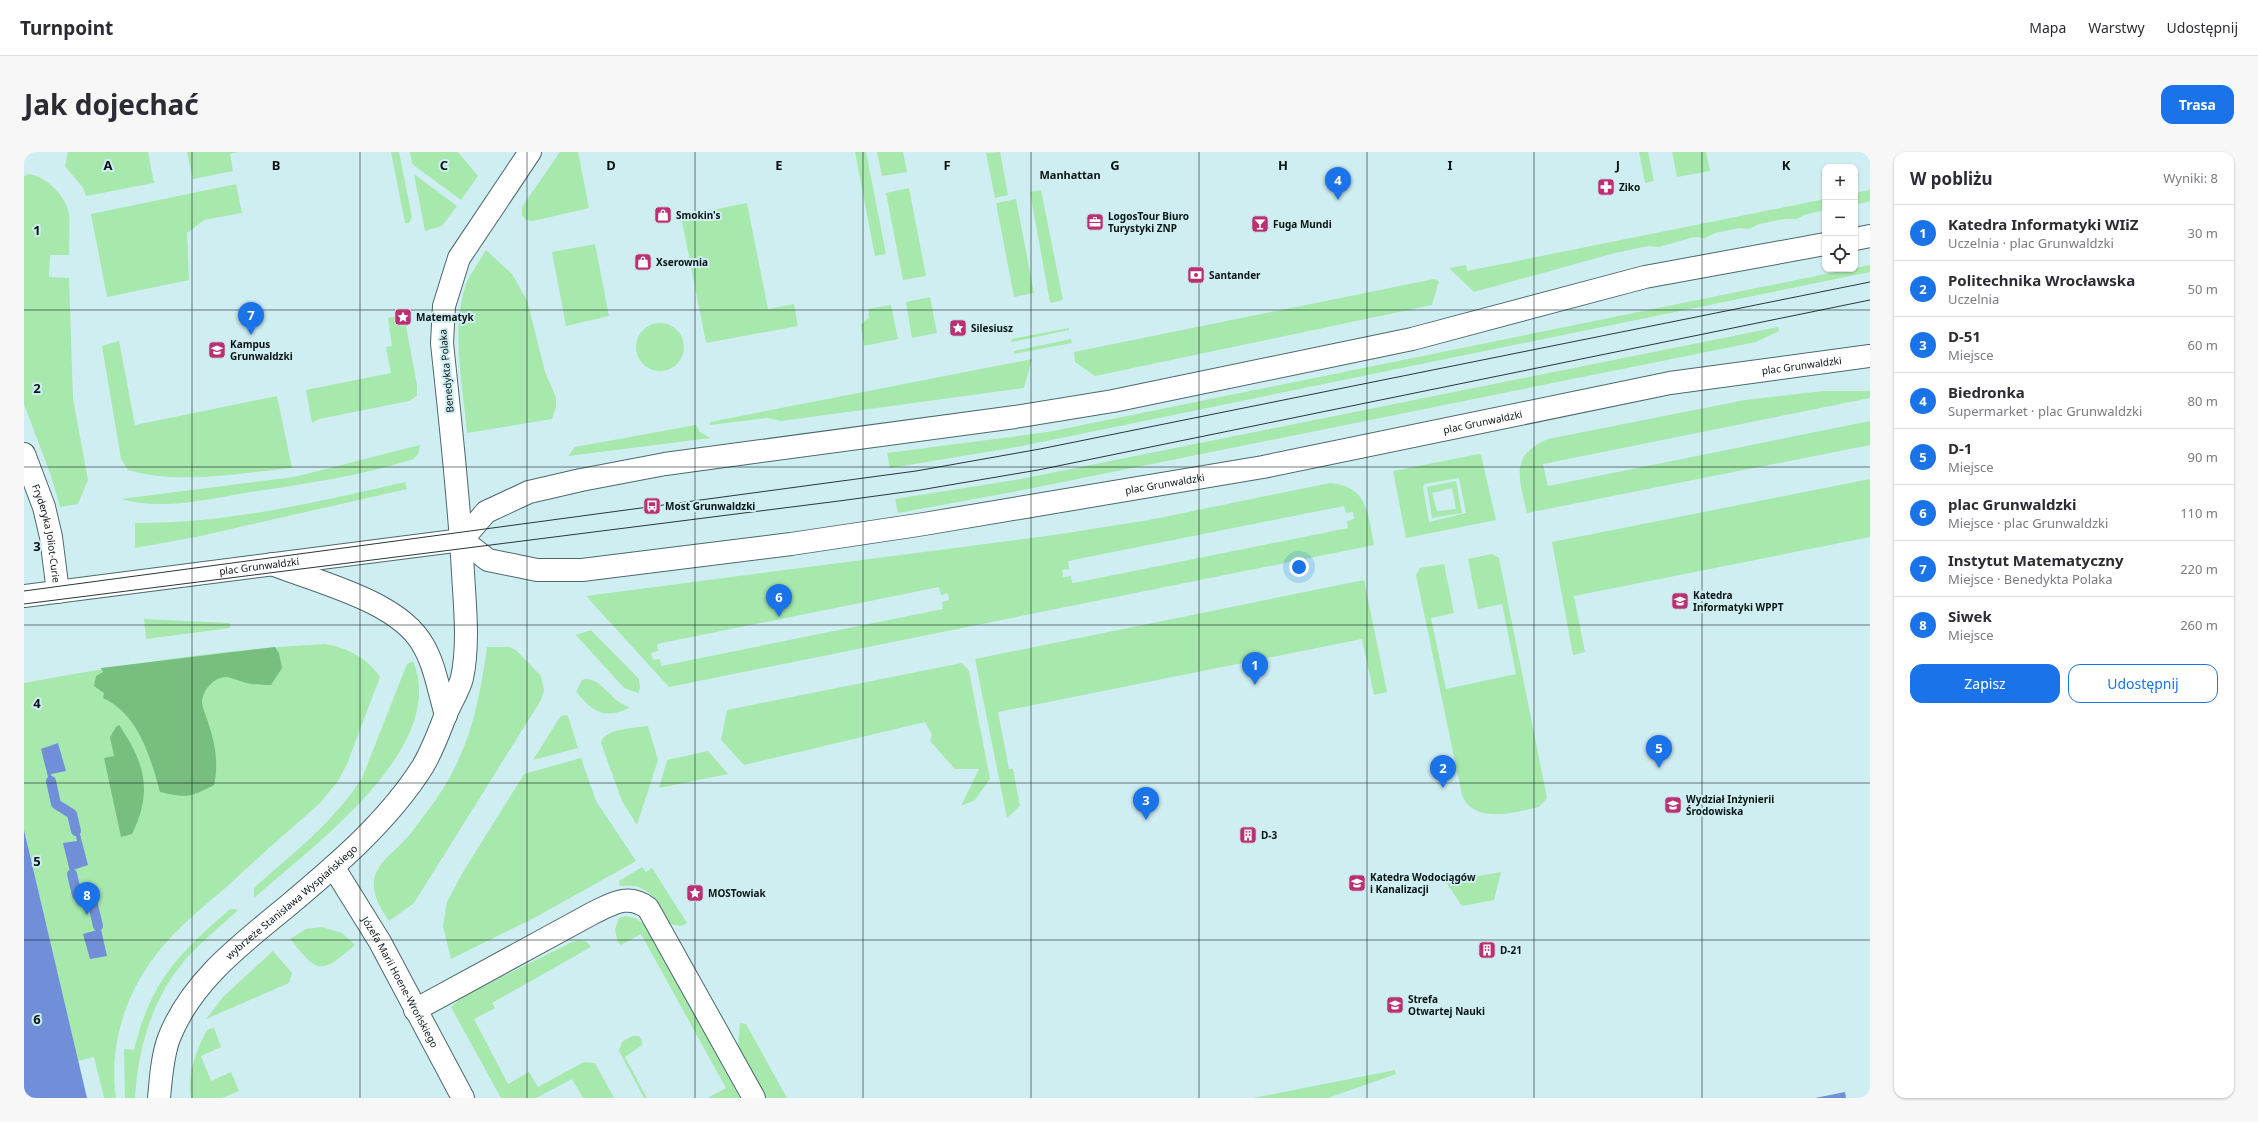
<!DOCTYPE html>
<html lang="pl">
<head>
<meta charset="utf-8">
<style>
  body { margin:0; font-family:"Noto Sans",sans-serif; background:#f7f7f7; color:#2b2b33 }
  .controls { position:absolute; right:12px; top:12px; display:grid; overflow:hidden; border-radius:8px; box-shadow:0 1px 3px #0004 }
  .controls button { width:36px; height:36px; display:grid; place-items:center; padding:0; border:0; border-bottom:1px solid #e1e1e2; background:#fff; color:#2b2b33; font:20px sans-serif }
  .you { position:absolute; left:1275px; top:415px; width:14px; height:14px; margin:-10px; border:3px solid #fff; border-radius:50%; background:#1a73e8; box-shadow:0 0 0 6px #1a73e833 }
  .badge { display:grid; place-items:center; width:26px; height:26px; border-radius:50%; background:#1a73e8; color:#fff; font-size:13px; font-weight:700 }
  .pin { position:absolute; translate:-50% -33px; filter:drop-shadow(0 1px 2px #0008) }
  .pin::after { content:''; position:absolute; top:21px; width:14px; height:12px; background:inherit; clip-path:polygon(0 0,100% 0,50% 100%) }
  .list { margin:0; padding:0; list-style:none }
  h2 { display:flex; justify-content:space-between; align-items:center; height:52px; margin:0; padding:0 16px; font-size:17px }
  h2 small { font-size:13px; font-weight:400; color:#7c7c81 }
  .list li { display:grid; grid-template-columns:26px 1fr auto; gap:12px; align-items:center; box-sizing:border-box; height:56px; padding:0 16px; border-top:1px solid #e1e1e2 }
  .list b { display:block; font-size:15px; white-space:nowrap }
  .list p { margin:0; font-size:13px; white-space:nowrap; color:#7c7c81 }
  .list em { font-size:13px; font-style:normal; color:#7c7c81 }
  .actions { display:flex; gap:8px; padding:12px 16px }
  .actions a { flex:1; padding:9px 0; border:1px solid #1a73e8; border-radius:12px; text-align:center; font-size:14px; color:#1a73e8 }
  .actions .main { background:#1a73e8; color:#fff }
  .icon { flex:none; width:22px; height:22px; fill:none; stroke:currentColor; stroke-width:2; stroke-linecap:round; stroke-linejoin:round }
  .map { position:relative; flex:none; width:1846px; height:946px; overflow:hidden; border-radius:12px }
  header { display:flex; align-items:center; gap:24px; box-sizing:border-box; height:56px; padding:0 20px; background:#fff; border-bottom:1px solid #e1e1e2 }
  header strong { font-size:19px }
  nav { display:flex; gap:22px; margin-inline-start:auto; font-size:14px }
  .intro { display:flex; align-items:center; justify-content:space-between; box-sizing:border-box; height:96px; padding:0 24px }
  h1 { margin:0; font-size:28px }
  .button { padding:10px 18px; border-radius:12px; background:#1a73e8; color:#fff; font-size:14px; font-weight:700 }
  main { display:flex; gap:24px; padding:0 24px }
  aside { flex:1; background:#fff; border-radius:12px; box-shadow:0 1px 3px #0004 }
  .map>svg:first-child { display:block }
  .green { fill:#a7e8ac; fill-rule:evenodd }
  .forest { fill:#78be7f }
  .water { fill:#708fd8 }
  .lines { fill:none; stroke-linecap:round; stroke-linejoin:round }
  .stream { stroke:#708fd8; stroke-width:10 }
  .minor-casing { stroke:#4c686c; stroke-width:24 }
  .major-casing { stroke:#4c686c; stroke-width:24 }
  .minor { stroke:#fff; stroke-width:22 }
  .major { stroke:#fff; stroke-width:22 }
  .tram { stroke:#293739; stroke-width:1 }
  .grid { fill:none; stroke:#091416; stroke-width:1; stroke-opacity:0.55 }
  .labels { text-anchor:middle; stroke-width:4; stroke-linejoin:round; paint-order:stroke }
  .poi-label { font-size:10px; font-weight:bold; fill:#091416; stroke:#cfeef2; text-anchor:start }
  .street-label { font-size:10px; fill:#091416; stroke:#cfeef2 }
  .neighbourhood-label { font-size:11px; font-weight:bold; fill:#091416; stroke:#cfeef2 }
  .grid-label { font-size:13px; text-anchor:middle; font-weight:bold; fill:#091416; stroke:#cfeef2; stroke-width:4; stroke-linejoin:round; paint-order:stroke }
</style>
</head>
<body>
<header>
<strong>Turnpoint</strong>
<nav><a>Mapa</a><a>Warstwy</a><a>Udostępnij</a></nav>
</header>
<div class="intro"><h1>Jak dojechać</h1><a class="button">Trasa</a></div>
<main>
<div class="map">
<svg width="1846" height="946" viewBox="0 0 1846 946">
  <rect width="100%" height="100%" fill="#cfeef2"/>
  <!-- green -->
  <path class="green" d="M44,0H124L130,31L62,44L59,36L41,14Z
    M163,0H215L206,2L209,19L169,27Z
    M367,0H375L388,65L385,71H381Z
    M386,0H434L454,24L437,48L388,12Z
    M536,0H554L565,56L509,69L502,68L498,63V55Z
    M831,0H842L862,102L851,104Z
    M853,0H879L883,20L858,24Z
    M976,0L984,43L971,46L962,1Z
    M1615,0H1624L1630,29L1621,31Z
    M1648,0H1682L1686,19L1653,25Z
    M5,22C23,25 42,44 45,62C46,75 45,89 45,103H26L25,125L45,126L49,247L64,328L54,352L36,355L27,324L0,252V24Z
    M390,22L433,54L418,74L401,79Z
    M212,32L218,61L180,68L163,81L165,128L83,145L67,62Z
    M885,36L902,124L879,128L862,41Z
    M1017,38L1039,148L1026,151L1006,40Z
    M1846,38V49L1831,53V41Z
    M992,47L1010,141L990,145L972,51Z
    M1801,47V58L1780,63L1773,67H1760L1735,72L1725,77L1715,76L1691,81L1681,86L1670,85L1635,95L1624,94L1591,101L1450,140L1425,116L1442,113L1443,119Z
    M723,51L744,157L770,152L774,174L682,191L657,64Z
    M571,92L585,164L542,174L528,100Z
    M462,98L488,122L503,148L521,220L532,245V255L528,267L443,281C439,233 427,182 441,135C445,123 455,110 462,98Z
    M1846,113V120L993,295L866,316L863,301L1024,280Z
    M1410,127L1415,129L1408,153L1071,224L1051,210L1050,200Z
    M906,145L913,181L888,186L882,150Z
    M867,153L874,187L840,194L837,173L845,165L844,157Z
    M380,163L393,233V244L385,249L295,267L288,271L282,238L367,221L362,195L368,194L364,166Z
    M612 195a24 24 0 1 1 48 0a24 24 0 1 1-48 0Z
    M1754,175L1755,179L1732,190L999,338L874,361L871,347L997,327Z
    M1045,176V178L988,190L987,187Z
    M1047,187L1048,191L990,202V199Z
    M95,189L111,273L253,244L268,316C214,321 157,333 104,318L97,307L78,194Z
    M1008,207L1000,236L757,269L743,266L686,273V270Z
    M1799,239H1846V246L1519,312L1524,334L1846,269V293L1503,361C1496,327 1484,304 1524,287L1721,248Z
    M672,273L676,280L686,286L544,304L551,295Z
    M396,293L395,300L390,307C336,324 281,332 226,340C185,347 138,359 97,347L270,325Z
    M1455,302L1457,303L1472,368L1382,386L1369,319ZM1435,326L1442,361L1405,370L1399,336L1400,332Z
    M1846,327V385L1550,444L1561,500L1549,503L1528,390Z
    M1432,329L1438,361L1408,366L1403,335ZM1428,336L1432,357L1413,359L1408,341Z
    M381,330L383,337L172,385L111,396V371C201,372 293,350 381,330Z
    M1306,331C1344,334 1344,362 1350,393L645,535L562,444L1030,383L1125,368ZM1320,354L1322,361L1329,360L1330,367L1323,369L1324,376L1055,430L1048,431L1047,424L1039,425L1038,418L1045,417L1044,409ZM915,435L917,443L924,441L925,448L918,450L919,457L637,514L636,507L629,508L627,501L634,499L633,492Z
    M1468,402L1475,406L1523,646L1515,655C1491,660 1450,673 1438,643L1392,423L1396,416L1420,412L1430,461L1407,466L1422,537L1492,522L1478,452L1454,457L1444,407Z
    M1340,428L1363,540L1350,543L1338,487L974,560L985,617H989L996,654L983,666L951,507Z
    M120,467L206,471V476L122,487Z
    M567,478L615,527L616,537L614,541L600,536L552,483Z
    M301,492C322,495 345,507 356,525L323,612L314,629L296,651C266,678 235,704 206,732C190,746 173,759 158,774C110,819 83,881 92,946H80L70,905L54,909L0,678V531C98,513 201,497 301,492Z
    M463,495H486L493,499L517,524L520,538L517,548L390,751L365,769C356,756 345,738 352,721C357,708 372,698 382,687C389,679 395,670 402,661C443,608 454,560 463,495Z
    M389,509C426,596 286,696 230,746V736C269,701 310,670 338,626L383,512Z
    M938,511L945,519L966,627L951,648L937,654L955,617H931L906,589L908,583L901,570L720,613L697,588L703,558Z
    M562,527C579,527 587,550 605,555L603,557C578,568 568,558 552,540L558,528Z
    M540,563L544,564L554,596L509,608L536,565Z
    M624,574L634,608L613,673L598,649L577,591C580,576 612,576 624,574Z
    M684,599L704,622L635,636L643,608Z
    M557,606L572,649L612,709L512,765L427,807L419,774L423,750L439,720L497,627L500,622Z
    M618,715L622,720L628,716L663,771L657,774L646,772C634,750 625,730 596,734L595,729Z
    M1477,720L1470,748L1438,754L1422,730Z
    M209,757L214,758C197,774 177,790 161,808C128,847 114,896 111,946H101L100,897L110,898C126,831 154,802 205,758Z
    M602,764L613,767L623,775L716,946H684L702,936L617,782L597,793L594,791L591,778L595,766Z
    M298,775L318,781L331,793C296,823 295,822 266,787L282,777Z
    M555,788L563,790L567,795L468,851L471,856L450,867L484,932L505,920L514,935L560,910L571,911L590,946H559L548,927L512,946H477L427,855L438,845L546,791Z
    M249,799L268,821L265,831L182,867L200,844Z
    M716,871L722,872L763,946H742L714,896Z
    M190,876L197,895L177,904L187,929L207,920L215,939L198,946H167C163,924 172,896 184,877Z
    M608,884H615L618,888V893L601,905L623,946H620L595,899L598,890Z
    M1371,918L1372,922L1304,946H1229Z"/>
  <!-- forest -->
  <path class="forest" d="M251,495L255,501L258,516L247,533C237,533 226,533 216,529C209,527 204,523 196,526C187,529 179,539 178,549C178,555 182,564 184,570C191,591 195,611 190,633C165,646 163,646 136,640C126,604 115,563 79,546L80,541L70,534L72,524L79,520L77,516Z
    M95,573C121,611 129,640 108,682L97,685L80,606L90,604L86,585L92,575Z"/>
  <!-- water -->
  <path class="water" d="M34,591L42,619L27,622L32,641H28L17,597Z
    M48,667H52L64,713L49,718L53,735L50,736L39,691L53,689Z
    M0,678L63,946H0Z
    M73,760L83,804L66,807L59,782L73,778L69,761Z
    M1821,940L1822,946H1791Z"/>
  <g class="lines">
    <!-- stream -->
    <path class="stream" d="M27,629L32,652L48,662L52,679
      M48,722L53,743L69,753L74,774"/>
    <defs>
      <g id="minor">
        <path id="s1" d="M0,302L20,355L27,385L34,440"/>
        <path d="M248,412C293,430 375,449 399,493C411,513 415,540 422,563"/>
        <path id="s2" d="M310,716L356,790L439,946"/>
        <path d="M391,858L569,761C588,752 604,741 624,756L730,946"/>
        <path id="s3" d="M135,946C137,926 138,905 145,886C167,830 215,794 260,757C310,715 364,670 399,614C409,597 415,580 422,562C427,550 435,538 438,526C445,493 441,455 439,421C435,344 426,268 418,191L420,154L435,106L506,0"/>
      </g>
      <g id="major">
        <path d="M1831,87L1846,84"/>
        <path id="s4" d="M438,388L464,408L513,418H558L767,392L894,373L1239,315L1646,231L1846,204"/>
        <path id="s5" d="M0,444L438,388L462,360L505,340L557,328L641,312L991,265L1089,249L1388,187L1621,125L1801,92"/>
      </g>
    </defs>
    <!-- minor casing -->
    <use href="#minor" class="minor-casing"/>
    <!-- major casing -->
    <use href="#major" class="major-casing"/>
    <!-- minor -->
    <use href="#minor" class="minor"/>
    <!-- major -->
    <use href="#major" class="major"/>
    <!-- tram -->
    <path class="tram" d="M0,439L892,319L1016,297L1846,130
      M0,452L815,349L896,338L1014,318L1846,148"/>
  </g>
  <!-- grid -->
  <path class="grid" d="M168,0V946M336,0V946M503,0V946M671,0V946M839,0V946M1007,0V946M1175,0V946M1343,0V946M1510,0V946M1678,0V946M0,158H1846M0,315H1846M0,473H1846M0,631H1846M0,788H1846"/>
  <!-- icons -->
  <defs>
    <symbol id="pharmacy-square" viewBox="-11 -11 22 22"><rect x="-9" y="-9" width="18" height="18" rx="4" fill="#b93172" stroke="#cfeef2"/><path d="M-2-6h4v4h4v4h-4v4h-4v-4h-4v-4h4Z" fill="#fff"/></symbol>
    <symbol id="shop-square" viewBox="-11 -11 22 22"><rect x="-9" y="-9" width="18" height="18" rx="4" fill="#b93172" stroke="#cfeef2"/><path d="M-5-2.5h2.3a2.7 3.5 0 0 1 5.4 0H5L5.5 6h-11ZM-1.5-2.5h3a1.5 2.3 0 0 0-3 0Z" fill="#fff"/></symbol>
    <symbol id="office-square" viewBox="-11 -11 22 22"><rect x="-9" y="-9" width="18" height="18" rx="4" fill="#b93172" stroke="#cfeef2"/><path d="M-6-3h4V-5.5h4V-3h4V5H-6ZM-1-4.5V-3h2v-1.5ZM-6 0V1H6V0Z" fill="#fff"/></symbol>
    <symbol id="bar-square" viewBox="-11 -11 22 22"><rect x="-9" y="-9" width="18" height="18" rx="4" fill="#b93172" stroke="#cfeef2"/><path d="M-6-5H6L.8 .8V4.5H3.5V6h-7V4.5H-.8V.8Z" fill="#fff"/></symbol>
    <symbol id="bank-square" viewBox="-11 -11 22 22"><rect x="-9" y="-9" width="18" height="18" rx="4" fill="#b93172" stroke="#cfeef2"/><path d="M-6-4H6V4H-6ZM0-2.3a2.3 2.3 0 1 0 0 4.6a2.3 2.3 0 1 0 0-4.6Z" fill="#fff"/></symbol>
    <symbol id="sight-square" viewBox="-11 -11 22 22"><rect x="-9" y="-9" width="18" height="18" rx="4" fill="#b93172" stroke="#cfeef2"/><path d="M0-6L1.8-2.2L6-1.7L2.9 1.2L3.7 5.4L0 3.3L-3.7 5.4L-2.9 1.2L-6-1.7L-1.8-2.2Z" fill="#fff"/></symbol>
    <symbol id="university-square" viewBox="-11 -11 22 22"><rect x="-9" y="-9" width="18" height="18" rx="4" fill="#b93172" stroke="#cfeef2"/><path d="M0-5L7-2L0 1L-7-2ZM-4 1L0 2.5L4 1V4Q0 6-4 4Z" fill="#fff"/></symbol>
    <symbol id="bus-square" viewBox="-11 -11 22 22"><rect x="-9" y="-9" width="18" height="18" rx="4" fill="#b93172" stroke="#cfeef2"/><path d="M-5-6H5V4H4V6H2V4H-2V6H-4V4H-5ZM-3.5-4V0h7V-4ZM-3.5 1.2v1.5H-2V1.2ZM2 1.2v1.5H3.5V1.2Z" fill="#fff"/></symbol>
    <symbol id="building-square" viewBox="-11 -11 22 22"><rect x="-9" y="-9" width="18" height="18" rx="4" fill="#b93172" stroke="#cfeef2"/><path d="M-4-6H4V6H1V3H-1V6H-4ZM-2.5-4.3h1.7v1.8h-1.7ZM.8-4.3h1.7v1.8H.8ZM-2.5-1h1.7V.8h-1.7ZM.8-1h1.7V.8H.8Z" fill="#fff"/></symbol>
  </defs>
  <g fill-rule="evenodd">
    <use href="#pharmacy-square" x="1572" y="25" width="20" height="20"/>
    <use href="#shop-square" x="629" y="53" width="20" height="20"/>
    <use href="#office-square" x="1061" y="60" width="20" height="20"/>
    <use href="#bar-square" x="1226" y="62" width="20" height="20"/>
    <use href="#shop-square" x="609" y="100" width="20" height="20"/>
    <use href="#bank-square" x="1162" y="113" width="20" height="20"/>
    <use href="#sight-square" x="369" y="155" width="20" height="20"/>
    <use href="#sight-square" x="924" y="166" width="20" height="20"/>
    <use href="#university-square" x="183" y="188" width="20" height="20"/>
    <use href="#bus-square" x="618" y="344" width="20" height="20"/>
    <use href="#university-square" x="1646" y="439" width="20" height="20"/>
    <use href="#university-square" x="1639" y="643" width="20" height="20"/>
    <use href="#building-square" x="1214" y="673" width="20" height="20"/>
    <use href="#university-square" x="1323" y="721" width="20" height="20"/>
    <use href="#sight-square" x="661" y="731" width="20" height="20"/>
    <use href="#building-square" x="1453" y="788" width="20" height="20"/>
    <use href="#university-square" x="1361" y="843" width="20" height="20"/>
  </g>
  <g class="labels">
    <!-- poi labels -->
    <g class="poi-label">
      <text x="1595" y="39">Ziko</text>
      <text x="652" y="67">Smokin's</text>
      <text x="1084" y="68">LogosTour Biuro<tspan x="1084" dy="12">Turystyki ZNP</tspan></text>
      <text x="1249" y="76">Fuga Mundi</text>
      <text x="632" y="114">Xserownia</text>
      <text x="1185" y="127">Santander</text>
      <text x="392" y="169">Matematyk</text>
      <text x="947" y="180">Silesiusz</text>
      <text x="206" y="196">Kampus<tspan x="206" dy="12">Grunwaldzki</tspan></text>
      <text x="641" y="358">Most Grunwaldzki</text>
      <text x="1669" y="447">Katedra<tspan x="1669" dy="12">Informatyki WPPT</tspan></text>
      <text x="1662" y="651">Wydział Inżynierii<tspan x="1662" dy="12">Środowiska</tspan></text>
      <text x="1237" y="687">D-3</text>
      <text x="1346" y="729">Katedra Wodociągów<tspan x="1346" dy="12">i Kanalizacji</tspan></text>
      <text x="684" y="745">MOSTowiak</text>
      <text x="1476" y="802">D-21</text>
      <text x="1384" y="851">Strefa<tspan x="1384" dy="12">Otwartej Nauki</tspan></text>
    </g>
    <!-- street labels -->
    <g class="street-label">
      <text dy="4" stroke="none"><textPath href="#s4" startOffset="1365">plac Grunwaldzki</textPath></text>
      <text transform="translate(422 219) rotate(-95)" y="4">Benedykta Polaka</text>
      <text dy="4" stroke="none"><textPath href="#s4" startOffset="1041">plac Grunwaldzki</textPath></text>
      <text dy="4" stroke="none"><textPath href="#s4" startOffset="717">plac Grunwaldzki</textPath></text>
      <text dy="4" stroke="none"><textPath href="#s1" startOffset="83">Fryderyka Joliot-Curie</textPath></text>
      <text dy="4" stroke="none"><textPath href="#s5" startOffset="237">plac Grunwaldzki</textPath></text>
      <text dy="4" stroke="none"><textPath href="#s3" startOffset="246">wybrzeże Stanisława Wyspiańskiego</textPath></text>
      <text dy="4" stroke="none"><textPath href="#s2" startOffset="132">Józefa Marii Hoene-Wrońskiego</textPath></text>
    </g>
    <!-- neighbourhood labels -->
    <g class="neighbourhood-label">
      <text x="1046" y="27">Manhattan</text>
    </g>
  </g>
  <g class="grid-label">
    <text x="84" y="18">A</text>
    <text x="252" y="18">B</text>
    <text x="420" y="18">C</text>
    <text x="587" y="18">D</text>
    <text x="755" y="18">E</text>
    <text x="923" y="18">F</text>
    <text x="1091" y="18">G</text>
    <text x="1259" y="18">H</text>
    <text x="1426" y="18">I</text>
    <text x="1594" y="18">J</text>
    <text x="1762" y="18">K</text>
    <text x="13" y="83">1</text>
    <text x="13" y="241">2</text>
    <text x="13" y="399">3</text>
    <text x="13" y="556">4</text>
    <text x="13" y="714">5</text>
    <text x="13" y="872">6</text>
  </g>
</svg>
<div class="controls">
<button>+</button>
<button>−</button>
<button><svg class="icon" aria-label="locate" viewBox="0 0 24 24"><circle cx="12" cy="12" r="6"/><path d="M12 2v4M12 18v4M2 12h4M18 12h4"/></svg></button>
</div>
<div class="you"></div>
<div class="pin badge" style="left:1231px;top:533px">1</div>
<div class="pin badge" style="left:1419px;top:636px">2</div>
<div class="pin badge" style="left:1122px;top:668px">3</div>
<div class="pin badge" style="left:1314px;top:48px">4</div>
<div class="pin badge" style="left:1635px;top:616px">5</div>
<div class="pin badge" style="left:755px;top:465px">6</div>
<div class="pin badge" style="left:227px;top:183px">7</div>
<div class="pin badge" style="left:63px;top:763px">8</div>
</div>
<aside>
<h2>W pobliżu<small>Wyniki: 8</small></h2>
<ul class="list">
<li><span class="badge">1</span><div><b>Katedra Informatyki WIiZ</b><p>Uczelnia · plac Grunwaldzki</p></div><em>30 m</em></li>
<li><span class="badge">2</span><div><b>Politechnika Wrocławska</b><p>Uczelnia</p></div><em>50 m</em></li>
<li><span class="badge">3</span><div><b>D-51</b><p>Miejsce</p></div><em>60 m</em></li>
<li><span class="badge">4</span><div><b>Biedronka</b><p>Supermarket · plac Grunwaldzki</p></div><em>80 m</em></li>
<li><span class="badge">5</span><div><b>D-1</b><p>Miejsce</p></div><em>90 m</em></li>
<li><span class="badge">6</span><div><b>plac Grunwaldzki</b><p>Miejsce · plac Grunwaldzki</p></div><em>110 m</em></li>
<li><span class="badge">7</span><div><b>Instytut Matematyczny</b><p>Miejsce · Benedykta Polaka</p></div><em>220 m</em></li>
<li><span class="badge">8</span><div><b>Siwek</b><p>Miejsce</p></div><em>260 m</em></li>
</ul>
<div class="actions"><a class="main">Zapisz</a><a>Udostępnij</a></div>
</aside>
</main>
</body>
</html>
